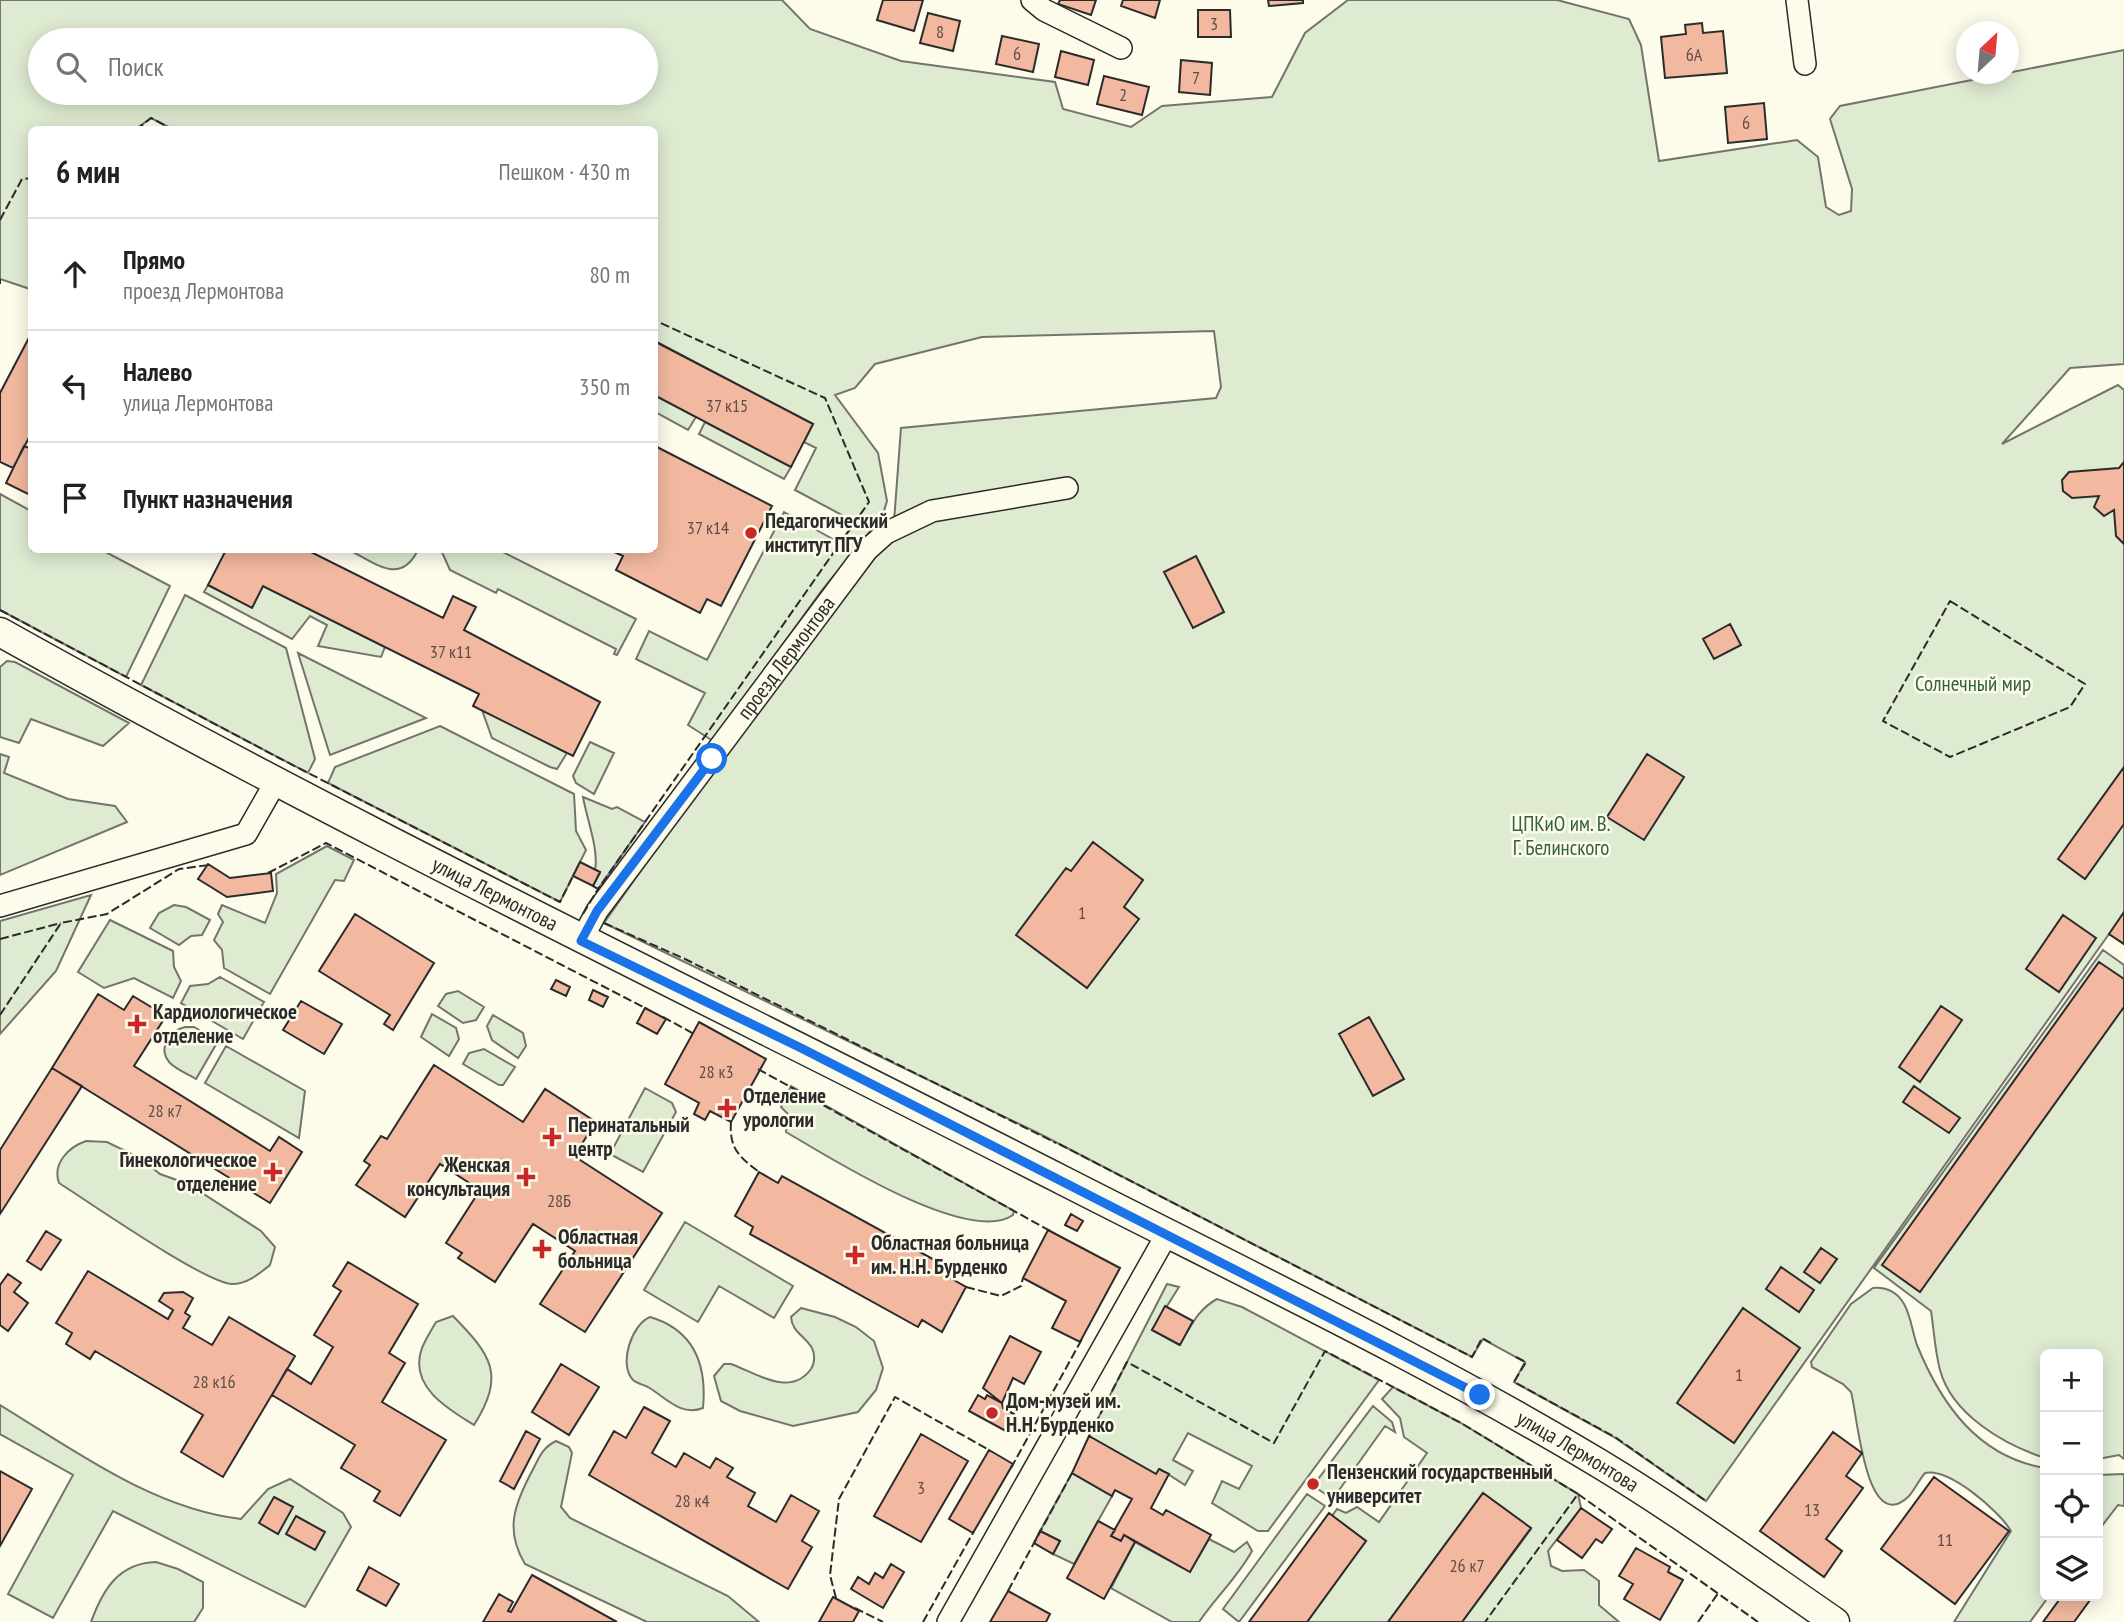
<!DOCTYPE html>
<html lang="ru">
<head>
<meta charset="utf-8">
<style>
  body { margin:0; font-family:"PT Sans Narrow",sans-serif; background:#f6f6f6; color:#202124 }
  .controls { position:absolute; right:21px; bottom:21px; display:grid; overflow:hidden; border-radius:10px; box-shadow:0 4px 18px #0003 }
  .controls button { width:63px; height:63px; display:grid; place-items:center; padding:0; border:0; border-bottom:2px solid #e0e0e0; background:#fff; color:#202124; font:35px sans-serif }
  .compass { position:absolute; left:1956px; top:21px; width:63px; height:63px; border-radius:50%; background:#fff; box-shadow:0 4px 18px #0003; rotate:26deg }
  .stop { position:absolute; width:21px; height:21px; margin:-16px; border:5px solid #1a73e8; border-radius:50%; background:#fff }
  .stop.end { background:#1a73e8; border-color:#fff; box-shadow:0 2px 7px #0008 }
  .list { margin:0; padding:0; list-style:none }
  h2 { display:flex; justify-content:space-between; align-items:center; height:91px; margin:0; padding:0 28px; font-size:30px }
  h2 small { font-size:23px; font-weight:400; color:#757577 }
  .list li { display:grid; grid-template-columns:46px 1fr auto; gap:21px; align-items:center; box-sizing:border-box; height:112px; padding:0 28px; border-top:2px solid #e0e0e0 }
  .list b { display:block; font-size:26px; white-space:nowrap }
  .list p { margin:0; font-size:23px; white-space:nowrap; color:#757577 }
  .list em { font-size:23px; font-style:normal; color:#757577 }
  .icon { flex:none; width:38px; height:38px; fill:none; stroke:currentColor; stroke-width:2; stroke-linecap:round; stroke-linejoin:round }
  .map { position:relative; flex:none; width:2124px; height:1622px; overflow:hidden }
  .search { position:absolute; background:#fff; box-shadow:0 4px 18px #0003; left:28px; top:28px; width:630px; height:77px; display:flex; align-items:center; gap:18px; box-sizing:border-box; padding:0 24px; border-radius:38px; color:#757577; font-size:26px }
  .panel { position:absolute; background:#fff; box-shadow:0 4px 18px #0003; left:28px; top:126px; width:630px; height:427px; border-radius:10px }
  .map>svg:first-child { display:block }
  .green { fill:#deebd1; stroke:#74746e; stroke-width:2; fill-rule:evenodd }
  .building { fill:#f2b8a0; stroke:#2b2b2b; stroke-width:2 }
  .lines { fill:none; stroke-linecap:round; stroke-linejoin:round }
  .minor-casing { stroke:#2b2b2b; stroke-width:24 }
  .major-casing { stroke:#2b2b2b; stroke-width:31 }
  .minor { stroke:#fdfbea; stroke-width:21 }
  .major { stroke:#fdfbea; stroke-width:28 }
  .fence { stroke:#2b2b2b; stroke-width:2; stroke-dasharray:9 3.5; stroke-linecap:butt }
  .route { stroke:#1a73e8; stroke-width:9 }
  .poi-dot { fill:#c62828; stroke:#fdfbea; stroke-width:2.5 }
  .labels { text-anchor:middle; stroke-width:5; stroke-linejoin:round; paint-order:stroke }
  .number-label { font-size:18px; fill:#5d4e48 }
  .poi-label { font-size:21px; font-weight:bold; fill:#2b2b2b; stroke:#fdfbea; text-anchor:start }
  .street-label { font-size:21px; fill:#2b2b2b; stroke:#fdfbea }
  .park-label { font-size:21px; fill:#34623c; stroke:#fdfbea }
</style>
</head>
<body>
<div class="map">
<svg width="2124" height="1622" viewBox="0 0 2124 1622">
  <rect width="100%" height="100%" fill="#fdfbea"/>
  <!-- green -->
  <path class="green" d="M0,0H782L810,29L901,61L1055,82L1063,109L1131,127L1162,106L1272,97L1305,33L1348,0H1557L1629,19L1641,45L1659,161L1797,140L1818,157L1826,207L1839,215L1851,211L1852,189L1830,119L1840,106L2124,50V364L2070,368L2002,444L2118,385L2124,390V944L2109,934L1706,1501L1614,1437L1514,1382L1525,1362L1483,1339L1472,1357L1040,1134L604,923L761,700L893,535L901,428L1216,398L1221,387L1214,331L982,337L875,364L855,388L835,395L878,453L887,501L882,517L822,590L713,741L688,725L705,693L636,659L649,631L707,660L784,512L840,543L855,522L795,490L816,448L804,442L813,424L655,341L654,130H174L151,118L136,129L32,130L30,289L0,279ZM40,40H646V93H40Z
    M654,395L696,417L688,430L655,412Z
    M705,422L791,467L784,479L699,434Z
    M0,494L31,511L32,550H102L170,586L126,677L0,610Z
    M349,550H418C400,586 376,563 349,550Z
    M441,550H499L636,619L617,655L614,654L616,649L498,589L496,593L450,570Z
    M208,585L252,607L263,586L385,647L381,657L318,646L327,625L310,616L292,639L204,592Z
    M185,595L286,648L315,759L308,773L141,685Z
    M298,653L426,718L330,755Z
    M7,661L15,662L129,723L103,746L31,719L19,743L0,737V667Z
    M482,710L567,753L557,769L550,767L492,738Z
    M440,726L574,794L576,831L586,850L560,902L328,783L335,767Z
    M590,742L614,753L594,794L576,783L573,776Z
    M0,754L9,757L4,773L68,799L115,806L127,822L0,875Z
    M583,797L612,809L617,807L645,822L598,889L593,886L600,873L595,870C599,850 587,820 583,797Z
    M327,846L354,860L344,881L335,880L270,994L224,968L222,950L214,940L223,922L218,914L222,905L265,923L277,893L276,874Z
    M91,895L56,971L0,1034V921Z
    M174,905L186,907L210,920L202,935L191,936L179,945L150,928L159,913Z
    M110,920L173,951L174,967L181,981L173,998L134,978L104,988L78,972Z
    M2103,950L2124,965V1459L2119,1455L2098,1459V1354H2045V1458C2005,1445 1952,1415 1940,1370C1935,1351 1934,1331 1931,1311L1874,1268Z
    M220,977L264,1002L243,1039L181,1003L190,986L208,984Z
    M458,991L484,1007L476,1020L463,1023L438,1006L446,994Z
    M432,1014L456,1028L459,1039L449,1056L421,1037Z
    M493,1015L523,1033L526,1046L518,1058L492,1040L487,1026Z
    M185,1027H194L218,1041L196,1079C188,1074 177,1070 170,1063C157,1048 169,1031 185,1027Z
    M226,1046L305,1091L299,1138L205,1083Z
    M484,1049L515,1067L503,1085H499L463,1064L469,1053Z
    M791,1086L1014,1211L1013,1215C968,1246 829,1157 786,1132L788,1114L781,1107Z
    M645,1088L672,1103L676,1112L643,1172L610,1154Z
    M86,1141L107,1142L142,1159L160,1174L188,1184L261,1231L275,1247L270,1265C259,1274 247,1284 232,1284C205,1283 89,1202 59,1183C52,1163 69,1147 86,1141Z
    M685,1222L793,1286L774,1318L719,1286L698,1322L644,1290Z
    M1167,1284L1179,1287L1152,1330L1179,1345C1191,1327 1197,1310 1217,1299L1242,1307L1379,1380L1268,1531H1258L1212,1503L1222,1481L1239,1489L1252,1466L1188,1433L1173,1460L1193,1471L1185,1485L1160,1469L1156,1474L1089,1436Z
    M1873,1288C1886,1287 1897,1292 1904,1304C1911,1316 1912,1331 1917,1345C1941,1404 1978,1457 2045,1468V1596H2049L2030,1622H1954L2011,1531C1999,1511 1950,1468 1925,1473C1919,1480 1915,1489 1909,1496C1865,1539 1857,1410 1851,1392L1843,1384L1812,1367L1811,1362L1851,1304Z
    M801,1308L835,1317L856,1327L874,1341L883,1368L876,1390L858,1412L793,1426L740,1411L721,1401L714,1376L724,1364H731C756,1373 790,1398 811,1369C815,1363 815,1354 812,1348C805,1336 792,1332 791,1317Z
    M453,1316C491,1355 506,1374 474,1425C450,1410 410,1388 421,1351C424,1341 431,1331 436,1322Z
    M650,1317C694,1330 707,1365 703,1408C681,1417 665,1397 648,1387C644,1385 636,1383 633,1380C618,1364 632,1324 650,1317Z
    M1393,1387L1461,1423L1578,1494L1581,1508L1548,1551L1551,1566L1562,1571L1584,1570L1599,1581V1605L1619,1622H1462L1531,1529L1483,1493L1388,1622H1307L1366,1541L1332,1516L1337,1509L1346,1513L1357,1507L1379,1522L1427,1453L1404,1437L1400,1418L1382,1399Z
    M0,1405C74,1450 153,1509 241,1519L268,1489L290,1479L343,1513L351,1527L305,1607L113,1511L53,1618L8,1594L73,1475L0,1434Z
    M1373,1406L1392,1422L1395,1432L1385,1426L1337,1493L1347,1500H1335L1313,1486Z
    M556,1441L569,1447L572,1453L561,1507L570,1518L728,1596L759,1622H647L525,1564C505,1531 514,1506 530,1475C538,1461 541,1448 556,1441Z
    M1072,1473L1112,1496L1074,1564L1053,1554L1060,1541L1040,1531Z
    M2124,1474V1506L2118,1505L2098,1531V1475Z
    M1307,1494L1325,1506L1239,1622L1223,1609Z
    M1209,1539L1234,1552L1247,1542L1252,1551C1237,1578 1216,1597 1199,1622H1172L1111,1588L1135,1542L1190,1572Z
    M156,1562L178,1569L203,1582V1608L194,1622H91C103,1589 119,1563 156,1562Z"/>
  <!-- building -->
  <path class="building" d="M883,0H923L914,31L877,20Z
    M1060,0H1096L1091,15L1058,4Z
    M1123,0H1160L1155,18L1121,6Z
    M1268,0H1303V3L1269,6Z
    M1198,10H1230L1231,37H1198Z
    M928,13L960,21L953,51L920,43Z
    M1702,23L1703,33L1723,31L1727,73L1665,78L1661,37L1686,34L1685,25Z
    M1002,36L1039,44L1033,72L996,64Z
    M1061,51L1094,60L1088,85L1055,77Z
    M1181,60L1212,63L1210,95L1179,92Z
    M1104,76L1149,87L1142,115L1097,104Z
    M1764,103L1767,139L1728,143L1725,107Z
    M32,332V432L13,468L0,462V393Z
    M654,341L813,424L791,467L654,395Z
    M24,446L32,449V496L6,483Z
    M657,447L772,506L721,606L707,599L700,613L616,570L623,556L610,550H654V453Z
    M2124,462V544L2116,536L2114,510L2104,516L2094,507L2099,496L2072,498L2063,491L2062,480L2069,472L2119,468Z
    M226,550H307L443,618L453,596L476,607L464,630L600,702L573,756L473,706L479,694L263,586L252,608L208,585Z
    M1196,556L1224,612L1193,628L1164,572Z
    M1730,624L1741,645L1714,659L1703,639Z
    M1647,754L1684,777L1644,840L1607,817Z
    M2124,767V824L2085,879L2058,859Z
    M1093,842L1143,880L1124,907L1139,919L1087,988L1016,935L1066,868L1071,871Z
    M580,862L600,872L593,886L573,876Z
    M208,864L230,878L271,873L273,891L227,897L198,879Z
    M2124,912V944L2109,934Z
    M355,914L434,963L393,1030L384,1024L390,1015L319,971Z
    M2063,915L2096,938L2059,992L2026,969Z
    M2099,962L2124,979V1007L1920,1292L1882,1265Z
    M556,980L570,987L566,996L551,989Z
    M593,990L608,997L603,1007L589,1000Z
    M98,994L124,1010L133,996L166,1016L134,1066L270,1151L279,1137L302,1152L270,1203L52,1068Z
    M301,1001L342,1024L324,1054L283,1030Z
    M1941,1006L1962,1020L1920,1082L1899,1067Z
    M645,1008L666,1019L657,1034L637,1023Z
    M1369,1017L1404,1079L1373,1096L1339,1034Z
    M699,1022L766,1059L731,1122L710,1111L705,1120L694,1114L699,1103L665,1084Z
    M434,1065L523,1122L545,1089L596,1122L574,1156L662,1213L585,1332L540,1304L575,1251L533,1224L495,1282L458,1258L462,1253L446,1243L480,1190L440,1164L405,1217L356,1185L370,1165L364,1161L381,1136L387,1139Z
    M52,1068L82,1086L0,1214V1150Z
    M1914,1086L1960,1118L1949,1133L1903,1102Z
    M759,1172L778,1183L782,1176L949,1268L945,1275L966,1287L942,1332L922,1320L918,1327L750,1234L753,1227L735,1216Z
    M1071,1214L1083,1221L1077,1231L1065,1225Z
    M1048,1230L1120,1268L1080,1342L1052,1328L1066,1301L1023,1278Z
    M46,1231L61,1240L41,1270L27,1261Z
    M1821,1248L1837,1259L1820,1283L1804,1272Z
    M348,1262L418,1304L389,1353L405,1363L382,1402L446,1440L400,1516L374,1501L380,1491L341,1468L355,1445L272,1395L287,1369L311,1384L333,1347L314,1335L341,1291L333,1286Z
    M1781,1267L1814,1290L1799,1312L1766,1289Z
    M88,1271L168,1319L173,1310L159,1301L164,1293L183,1292L193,1298L185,1313L190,1316L183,1328L212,1345L229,1317L295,1356L223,1477L181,1452L203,1415L95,1351L90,1359L66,1344L72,1333L56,1323Z
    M8,1274L21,1283L14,1292L28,1303L8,1331L0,1325V1285Z
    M1165,1306L1193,1321L1180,1345L1152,1330Z
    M1743,1308L1800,1348L1734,1443L1677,1403Z
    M1010,1336L1041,1352L1024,1384L1013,1378L1002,1403L983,1388Z
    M561,1364L599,1387L569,1435L532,1412Z
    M978,1395L985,1399L987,1395L1002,1403L1003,1408L1014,1414L1006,1431L969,1411Z
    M644,1407L670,1421L652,1453L676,1467L684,1453L710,1468L716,1458L733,1468L727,1477L755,1493L748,1506L776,1522L791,1495L819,1511L802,1541L812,1547L788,1589L589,1475L614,1431L626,1438Z
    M526,1431L540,1439L514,1489L500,1481Z
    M1833,1432L1862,1453L1846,1476L1863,1488L1826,1539L1842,1551L1824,1577L1760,1531Z
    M921,1434L968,1461L921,1542L874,1516Z
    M1089,1436L1156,1474L1159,1469L1169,1474L1151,1508L1163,1515L1166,1510L1211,1535L1190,1572L1124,1535L1121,1541L1111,1536L1132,1499L1115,1490L1112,1496L1072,1473Z
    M989,1450L1013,1464L973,1533L949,1519Z
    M0,1471L32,1489L0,1546Z
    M1934,1477L2009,1531L1955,1604L1881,1549Z
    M1483,1493L1531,1528L1462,1622H1388Z
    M274,1497L293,1507L278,1534L259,1523Z
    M1581,1508L1612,1529L1602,1543L1596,1539L1582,1558L1557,1540Z
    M1329,1513L1366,1541L1307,1622H1249Z
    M296,1516L325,1532L315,1550L286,1534Z
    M1098,1521L1115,1530L1111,1536L1121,1541L1124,1535L1135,1542L1104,1599L1067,1578Z
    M1040,1531L1060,1541L1053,1554L1034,1543Z
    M1636,1548L1670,1567L1668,1572L1683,1580L1660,1620L1624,1599L1633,1584L1619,1576Z
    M891,1564L904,1572L883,1608L851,1589L858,1577L869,1584L875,1573L883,1578Z
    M369,1567L399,1584L386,1606L357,1590Z
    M532,1575L617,1622H483L499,1594L513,1602L508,1611L511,1612Z
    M1008,1591L1050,1614L1046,1622H990Z
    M2062,1596H2093L2074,1622H2043Z
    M833,1597L859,1611L853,1622H819Z"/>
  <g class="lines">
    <defs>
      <g id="minor">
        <path d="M1032,0L1044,10L1121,48"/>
        <path d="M1797,0L1805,64"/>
        <path d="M0,906L246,834L275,783"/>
        <path id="s1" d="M581,941L597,911L867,550L886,533L932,511L1067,488"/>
        <path d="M948,1622L1167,1234"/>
      </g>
      <g id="major">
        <path id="s2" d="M0,632C348,827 707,999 1062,1180C1242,1272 1427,1360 1600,1464C1681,1513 1758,1569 1835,1622"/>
      </g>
    </defs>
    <!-- minor casing -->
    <use href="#minor" class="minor-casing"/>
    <!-- major casing -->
    <use href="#major" class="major-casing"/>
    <!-- minor -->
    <use href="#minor" class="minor"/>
    <!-- major -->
    <use href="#major" class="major"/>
    <!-- fence -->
    <path class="fence" d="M136,130L151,118L174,130
      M0,220L22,179L32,178
      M0,279V284
      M1950,601L2085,684L2070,707L1950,757L1883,721Z
      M0,610L279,758L560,902L573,876
      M268,873L326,843L647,1009
      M593,886L598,889L869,502L825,398L654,320
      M583,914L598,889
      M604,923L685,959L1056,1143
      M0,939L61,923
      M0,1015L61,923L107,914L179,869L209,865
      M663,1017L696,1035
      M758,1069L1052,1232
      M731,1122C729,1148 739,1157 759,1172
      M1059,1144L1472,1357L1482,1338L1491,1343
      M966,1287L1001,1296L1021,1286L1023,1278
      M1516,1357L1526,1362L1514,1382L1615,1437L1706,1501
      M1089,1436L1127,1362L1274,1443L1325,1351L1461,1423L1578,1494L1485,1622
      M1011,1468L1082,1339
      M1578,1494L1758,1622
      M1008,1591L1072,1473
      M836,1598L830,1575L839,1499L895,1397L989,1450
      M855,1608L883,1622
      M923,1622L974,1531
      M1698,1622L1719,1592"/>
  </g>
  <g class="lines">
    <!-- route -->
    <path class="route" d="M712,759L597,911L581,941L801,1048L1480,1395"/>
  </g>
  <!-- markers -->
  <g class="poi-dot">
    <circle cx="751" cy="533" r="7"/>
    <path d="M133.5 1013.5h7v7h7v7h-7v7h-7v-7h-7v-7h7z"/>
    <path d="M723.5 1097.5h7v7h7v7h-7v7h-7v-7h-7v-7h7z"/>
    <path d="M548.5 1126.5h7v7h7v7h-7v7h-7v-7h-7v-7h7z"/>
    <path d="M269.5 1161.5h7v7h7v7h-7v7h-7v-7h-7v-7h7z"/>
    <path d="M522.5 1166.5h7v7h7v7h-7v7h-7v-7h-7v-7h7z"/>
    <path d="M538.5 1238.5h7v7h7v7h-7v7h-7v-7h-7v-7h7z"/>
    <path d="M851.5 1244.5h7v7h7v7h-7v7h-7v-7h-7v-7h7z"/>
    <circle cx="992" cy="1413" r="7"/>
    <circle cx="1313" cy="1484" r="7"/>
  </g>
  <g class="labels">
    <!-- number labels -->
    <g class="number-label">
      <text x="1214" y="30">3</text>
      <text x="940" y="38">8</text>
      <text x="1017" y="60">6</text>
      <text x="1694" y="61">6А</text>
      <text x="1196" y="84">7</text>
      <text x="1123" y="101">2</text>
      <text x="1746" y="129">6</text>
      <text x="727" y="412">37 к15</text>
      <text x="708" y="534">37 к14</text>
      <text x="451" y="658">37 к11</text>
      <text x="1082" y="919">1</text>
      <text x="716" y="1078">28 к3</text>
      <text x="165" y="1117">28 к7</text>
      <text x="559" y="1207">28Б</text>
      <text x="1739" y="1381">1</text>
      <text x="214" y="1388">28 к16</text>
      <text x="921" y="1494">3</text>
      <text x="692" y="1507">28 к4</text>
      <text x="1812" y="1516">13</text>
      <text x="1945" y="1546">11</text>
      <text x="1467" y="1572">26 к7</text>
    </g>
    <!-- poi labels -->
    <g class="poi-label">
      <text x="765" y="528">Педагогический<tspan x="765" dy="24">институт ПГУ</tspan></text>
      <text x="153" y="1019">Кардиологическое<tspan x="153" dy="24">отделение</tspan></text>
      <text x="743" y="1103">Отделение<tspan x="743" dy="24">урологии</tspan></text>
      <text x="568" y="1132">Перинатальный<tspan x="568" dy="24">центр</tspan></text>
      <text x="257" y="1167" text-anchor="end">Гинекологическое<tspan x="257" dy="24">отделение</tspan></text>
      <text x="510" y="1172" text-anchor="end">Женская<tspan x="510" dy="24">консультация</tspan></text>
      <text x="558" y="1244">Областная<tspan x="558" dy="24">больница</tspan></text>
      <text x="871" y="1250">Областная больница<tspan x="871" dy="24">им. Н.Н. Бурденко</tspan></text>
      <text x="1006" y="1408">Дом-музей им.<tspan x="1006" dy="24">Н.Н. Бурденко</tspan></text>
      <text x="1327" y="1479">Пензенский государственный<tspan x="1327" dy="24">университет</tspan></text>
    </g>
    <!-- street labels -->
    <g class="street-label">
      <text dy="7" stroke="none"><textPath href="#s1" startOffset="350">проезд Лермонтова</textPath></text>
      <text dy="7" stroke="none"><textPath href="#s2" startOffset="560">улица Лермонтова</textPath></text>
      <text dy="7" stroke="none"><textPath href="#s2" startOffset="1778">улица Лермонтова</textPath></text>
    </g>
    <!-- park labels -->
    <g class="park-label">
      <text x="1973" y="691">Солнечный мир</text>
      <text x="1561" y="831">ЦПКиО им. В.<tspan x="1561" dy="24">Г. Белинского</tspan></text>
    </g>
  </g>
</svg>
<div class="controls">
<button>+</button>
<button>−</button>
<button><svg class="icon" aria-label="locate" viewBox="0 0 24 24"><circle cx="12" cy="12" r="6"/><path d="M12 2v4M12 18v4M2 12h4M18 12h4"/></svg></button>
<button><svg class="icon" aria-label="layers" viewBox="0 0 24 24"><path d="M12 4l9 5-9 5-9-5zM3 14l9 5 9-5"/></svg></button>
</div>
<svg class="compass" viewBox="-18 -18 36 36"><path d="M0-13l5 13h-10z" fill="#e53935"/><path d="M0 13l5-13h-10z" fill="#757577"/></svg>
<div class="stop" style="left:712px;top:759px"></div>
<div class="stop end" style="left:1480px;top:1395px"></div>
<div class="search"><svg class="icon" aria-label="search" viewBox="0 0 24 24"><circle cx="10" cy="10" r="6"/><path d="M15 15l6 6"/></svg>Поиск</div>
<section class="panel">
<h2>6 мин<small>Пешком · 430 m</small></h2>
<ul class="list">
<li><svg class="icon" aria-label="ahead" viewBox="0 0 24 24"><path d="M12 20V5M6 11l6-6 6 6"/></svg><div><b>Прямо</b><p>проезд Лермонтова</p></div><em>80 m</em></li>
<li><svg class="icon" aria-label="left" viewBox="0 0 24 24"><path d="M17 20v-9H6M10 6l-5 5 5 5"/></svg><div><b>Налево</b><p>улица Лермонтова</p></div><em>350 m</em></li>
<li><svg class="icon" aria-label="arrive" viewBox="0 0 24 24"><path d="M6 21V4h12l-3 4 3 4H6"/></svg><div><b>Пункт назначения</b></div></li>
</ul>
</section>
</div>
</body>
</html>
